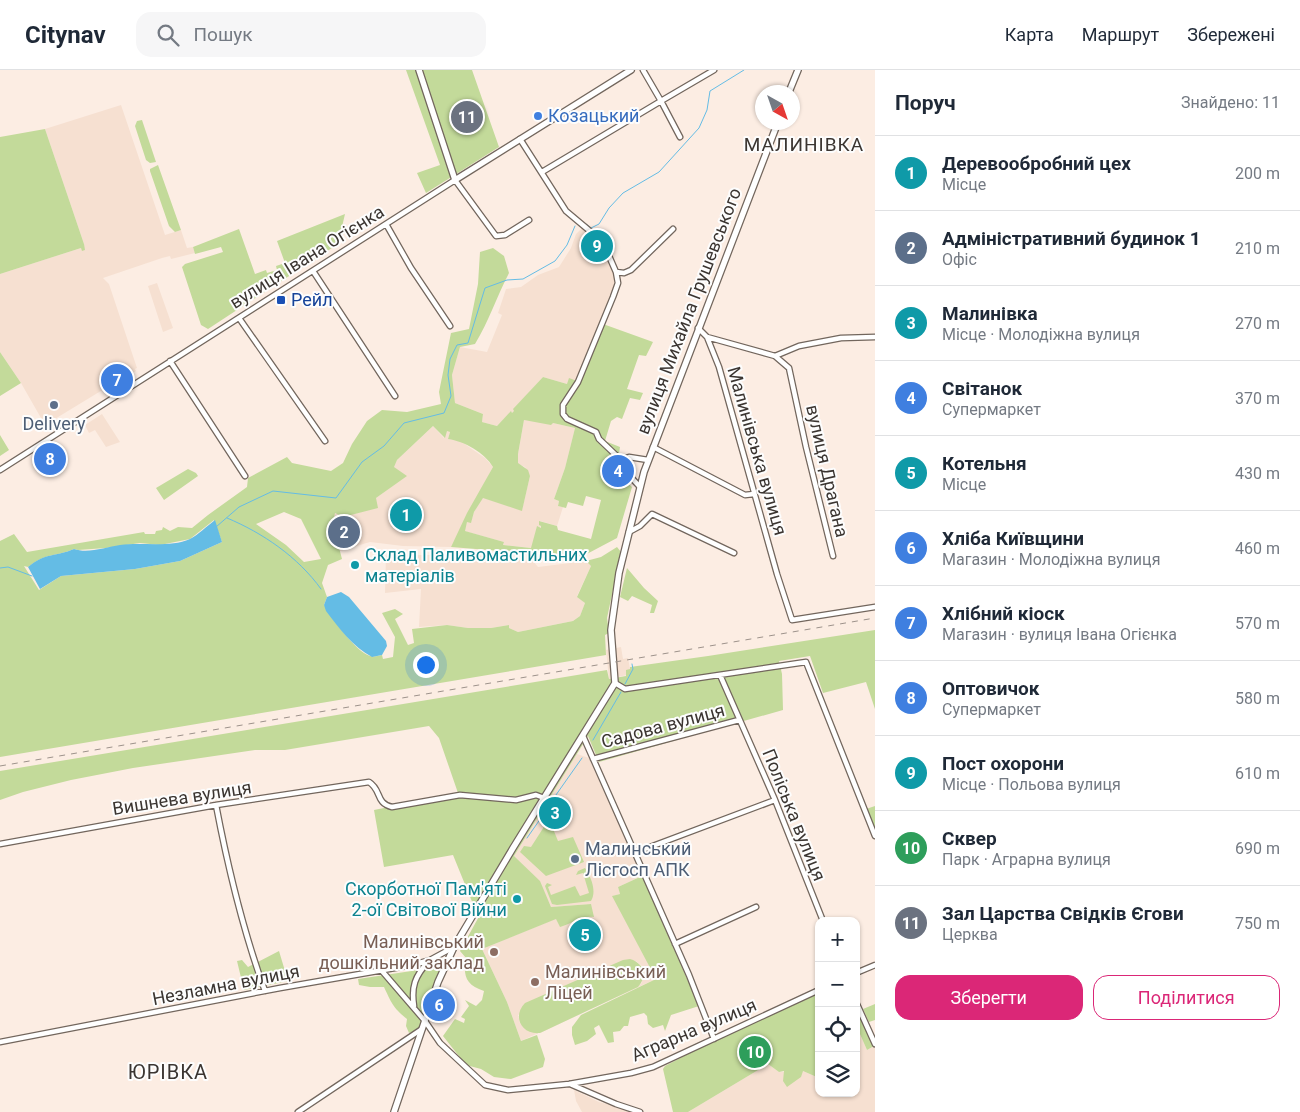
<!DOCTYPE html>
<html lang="uk">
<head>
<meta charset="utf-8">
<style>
  body { margin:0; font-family:Roboto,sans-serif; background:#f6f6f7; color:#1f2937 }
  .controls { position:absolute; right:15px; bottom:15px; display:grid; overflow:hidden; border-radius:10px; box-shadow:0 1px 4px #0004 }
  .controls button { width:45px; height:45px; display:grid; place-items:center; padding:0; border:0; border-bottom:1px solid #e0e1e3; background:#fff; color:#1f2937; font:25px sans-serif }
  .compass { position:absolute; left:755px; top:15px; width:45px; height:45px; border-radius:50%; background:#fff; box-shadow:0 1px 4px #0004; rotate:140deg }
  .you { position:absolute; left:425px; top:594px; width:18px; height:18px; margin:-12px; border:4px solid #fff; border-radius:50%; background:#1a73e8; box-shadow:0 0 0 8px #1a73e833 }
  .badge { display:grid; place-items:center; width:32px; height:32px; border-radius:50%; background:#db2777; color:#fff; font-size:16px; font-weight:700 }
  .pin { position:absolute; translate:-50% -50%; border:2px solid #fff; box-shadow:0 1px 5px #0006 }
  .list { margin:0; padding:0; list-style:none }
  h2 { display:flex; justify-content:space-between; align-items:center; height:65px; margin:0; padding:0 20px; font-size:21px }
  h2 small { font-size:16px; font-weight:400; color:#747a83 }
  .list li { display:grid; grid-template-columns:32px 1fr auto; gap:15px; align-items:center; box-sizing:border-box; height:75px; padding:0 20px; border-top:1px solid #e0e1e3 }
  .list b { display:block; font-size:19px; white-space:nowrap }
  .list p { margin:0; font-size:16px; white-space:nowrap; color:#747a83 }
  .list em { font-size:16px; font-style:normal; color:#747a83 }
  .actions { display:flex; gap:10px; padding:15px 20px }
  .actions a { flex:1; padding:11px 0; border:1px solid #db2777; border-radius:15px; text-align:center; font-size:18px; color:#db2777 }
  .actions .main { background:#db2777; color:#fff }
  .icon { flex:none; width:28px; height:28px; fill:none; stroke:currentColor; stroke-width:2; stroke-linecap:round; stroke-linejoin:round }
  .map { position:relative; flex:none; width:875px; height:1042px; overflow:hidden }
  header { display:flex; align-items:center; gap:30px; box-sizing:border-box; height:70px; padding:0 25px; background:#fff; border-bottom:1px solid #e0e1e3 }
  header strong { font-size:24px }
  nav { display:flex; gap:28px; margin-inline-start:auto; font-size:18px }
  .search { width:350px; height:45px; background:#f6f6f7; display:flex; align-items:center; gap:12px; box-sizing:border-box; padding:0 18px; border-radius:15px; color:#747a83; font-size:19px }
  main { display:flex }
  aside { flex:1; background:#fff }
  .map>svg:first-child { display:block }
  .built { fill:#f6e0d1; fill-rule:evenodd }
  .green { fill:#c3da9a; fill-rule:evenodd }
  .water { fill:#64bce5 }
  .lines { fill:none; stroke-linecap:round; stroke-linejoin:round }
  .stream { stroke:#64bce5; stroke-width:1 }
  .minor-casing { stroke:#72665d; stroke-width:7 }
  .tertiary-casing { stroke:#72665d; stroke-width:8 }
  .minor { stroke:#fff; stroke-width:4.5 }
  .tertiary { stroke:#fff; stroke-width:5.5 }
  .rail { stroke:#9d928b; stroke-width:1; stroke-dasharray:6 6; stroke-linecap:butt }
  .shop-dot { fill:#3f7fe0; stroke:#fdfdfd; stroke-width:2 }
  .transit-dot { fill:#1a4fb4; stroke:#fdfdfd; stroke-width:2 }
  .service-dot { fill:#5c6f8a; stroke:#fdfdfd; stroke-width:2 }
  .culture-dot { fill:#0f9aa8; stroke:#fdfdfd; stroke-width:2 }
  .education-dot { fill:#8d6e63; stroke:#fdfdfd; stroke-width:2 }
  .labels { text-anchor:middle; stroke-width:4; stroke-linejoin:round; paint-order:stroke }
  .shop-label { font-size:18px; fill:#366cbe; stroke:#fdfdfd; text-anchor:start }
  .street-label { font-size:18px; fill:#3b3531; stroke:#fdfdfd }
  .transit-label { font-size:18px; fill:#164399; stroke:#fdfdfd; text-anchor:start }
  .service-label { font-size:18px; fill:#4e5e75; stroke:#fdfdfd }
  .culture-label { font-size:18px; fill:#0d838f; stroke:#fdfdfd; text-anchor:start }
  .education-label { font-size:18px; fill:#785e54; stroke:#fdfdfd; text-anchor:end }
  .neighbourhood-label { font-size:19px; letter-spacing:1px; fill:#3b3531; stroke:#fdfdfd }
  .quarter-label { font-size:20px; letter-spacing:1px; fill:#3b3531; stroke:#fdfdfd }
</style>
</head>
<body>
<header>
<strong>Citynav</strong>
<div class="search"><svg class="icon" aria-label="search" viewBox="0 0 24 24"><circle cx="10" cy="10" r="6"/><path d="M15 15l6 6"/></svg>Пошук</div>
<nav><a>Карта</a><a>Маршрут</a><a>Збережені</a></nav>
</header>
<main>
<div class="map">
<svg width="875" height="1042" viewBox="0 0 875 1042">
  <rect width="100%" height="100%" fill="#fcede3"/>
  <!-- built -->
  <path class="built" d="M121,35L165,165L181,160L187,178L193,177L195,183L171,189L170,186L162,188L103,208L109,214L137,298L135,299L136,301L133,303L132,302L45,355L21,313L0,282V204L81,178L84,174L45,59Z
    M583,157L597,171L607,186L616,205V210L615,216L578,311L567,314L543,307L514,339L515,341L512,343L511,342L497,356L482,352L483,344L455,333L452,305L460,277L487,282L502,245L498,243L506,219L521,217L538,205L559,197L571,178L576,164Z
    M157,213L173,258L163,262L148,216Z
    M102,344L120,372L106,377L95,360L89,363L85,355Z
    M524,350L553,353L575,358L565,398L554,429L559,431L558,436L563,437L557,456L540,451L541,458L537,457L532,478L503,475L504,472L464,461L467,452H471L474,442L483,427L522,440L530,406L525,397L518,394V384Z
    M433,356L444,368L447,360L450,362L448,369L459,370L485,388L493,397L451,477L403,476L370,472L340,481L333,454L335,443L344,447L376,428L406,406L393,397L397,390Z
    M462,484L533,491L538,497L586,491L591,496L577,526L585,533L580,546L573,551L518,562L509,558V555L491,558H468L447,555L419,557L421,519L385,523L386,486Z
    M621,577L623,589L628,588L630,599L627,605L609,609L606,580Z
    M577,684L589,688L642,806L618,817L620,824L613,826L656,909L521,971L507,932L482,879L591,834L551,837L539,811L514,786ZM636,891L642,896L644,905L641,914L635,918L540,963L520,953L518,945Z
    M856,955L867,980L874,976L875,978V1042H688L768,994L779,1002L803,1001L819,1008V1023H856Z
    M574,1020L599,1032L639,1042H582L576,1031Z"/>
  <!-- green -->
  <path class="green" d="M406,0H472L499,77L426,123L417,103L440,95Z
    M142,50L156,92L150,93L146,90L135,56L137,51Z
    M45,59L84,174L85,180L82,181L81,178L0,204V67Z
    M158,95L181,160L175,162L169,156L150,101V99Z
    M345,144L338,174L208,259L201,255L182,197L185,194L223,182L221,177L195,184L193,177L239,159L255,204L266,200L267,203L277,200L276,196L285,193L277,171Z
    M493,178L504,186L509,203C497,226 489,251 475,274L460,277L452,305L455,333L483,344L482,352L497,356L511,341L512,343L514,341L513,339L543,307L567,314L569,308L577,311L615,216V197L620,205V211L603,254L653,272L646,286L639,285L627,319L643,323L640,330L630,328L622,349L617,347L611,351L605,371L620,377L617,396L621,397L619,410L623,409L632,417L617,468L583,486L537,484L451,477L467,443L493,397C485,383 464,371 448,369L450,362L447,361L445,368L433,356L397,390L394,397L407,406L376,428L378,438L343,447L335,443L333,454L342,489L328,495L322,513L327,527L324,535C333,549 355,581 370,586C374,587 378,586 382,585L383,589L393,587L395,567L382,543L395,539L403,544L395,549L408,575L414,573L412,559L447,555L468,558H491L509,555V558L518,562L573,551L580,546L585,533L577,527L591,496L586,491L601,487L617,477L621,482L607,548L609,563L605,565L606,585L0,687V471L14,464L27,482L144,462L145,464H155L156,461L162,460L163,457L170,461L178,457L192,458L208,445L247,417L248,408L287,387L292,393L331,401L343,393L352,374L367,351L382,340L407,342L441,334L439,322L451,263L469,259L478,214L480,182ZM524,350L551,355L553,353L575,358L565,398L554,429L559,431L558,436L566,438L568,432L583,436L586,426L601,430L591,469L558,460L557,456L539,451V455L541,456V458L537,456L531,478L503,475L504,472L465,461L467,452L471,453L474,442L483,428L522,441L530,406L528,400L518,393V384ZM284,442L301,449L321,489L304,492L286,475L256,454ZM214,450L222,472L180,491L135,499L61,506L39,520L24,496L28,497C47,482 56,487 74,479L78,480L106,478L140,473L160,475L190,469Z
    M0,282L21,313L0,326Z
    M0,365L9,380L0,386Z
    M188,399L196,403L198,406L164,430L156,418Z
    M627,498L644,518L658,531L654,543H650L652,535L632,526L628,531L620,527Z
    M875,560V639L866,612L823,623L810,586L779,591L782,604L783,640L599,692L588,666L514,786L540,811L551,837L591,834L594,847C583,845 571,854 560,857L556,849L482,879L507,932L521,971L537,965L545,989L543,997L511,1009L494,1007L481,999L466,995L443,966L455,949L464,953L465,949L461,947L469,936L465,930L476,936L482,930L484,921C465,915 463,905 466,888L460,881L482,841L473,834L453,785L384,797L374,740L458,723L439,668L429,656L285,680H255L133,698L71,710L23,722L0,730V701L607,600L609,609L626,606V600L630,599V597L708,586ZM516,824H520L523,831L522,834H515L511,829Z
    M875,736V759L866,739Z
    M549,749L558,771L573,767L584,792L546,806L520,782L524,776L531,777Z
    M585,798C591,807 597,821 591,831L557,835L552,834L545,816L547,813L552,815L548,817L551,825L575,816L580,826L589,823L583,803L576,805L578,801Z
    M642,806L699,936L671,945L665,961L663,955L653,958L648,954L647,946L644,943L630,947L628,956H624L620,961L613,962L614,972L608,973L599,955L594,958L596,964L587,971L575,975L572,965V957L581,945L656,909L612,826L620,824L618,817Z
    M279,881L288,911L244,920L237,891L242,890L248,897Z
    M445,888L419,960L409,963L406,956L407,949C393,938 391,932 384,917H370L359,915L358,909L425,899Z
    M630,889C644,893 648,906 638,917L540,963C521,965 512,946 525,933L623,890Z
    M819,922V1008L803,1001L801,1007L787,1017L783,1011L784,1001L779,1002L768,994L688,1042H673L663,999L665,996L713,971Z
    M875,934V950L869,952L863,939Z
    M856,936L874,976L867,980L856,955Z"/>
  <!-- water -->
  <path class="water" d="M215,450L222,472L180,491L135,499L61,506L40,519L28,497C46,482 56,487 74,479C88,484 106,477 120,475C142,472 170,478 190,469C198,465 207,456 215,450Z
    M341,522L349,527L386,571L387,576L382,585L372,587C353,577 339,558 326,541L324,535L327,527Z"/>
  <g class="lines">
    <!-- stream -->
    <path class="stream" d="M586,154L591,158L599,154L609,138L623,123L659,102L699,58L707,40L710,21L744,0
      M227,448C263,463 298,487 321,519
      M216,457L239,437L273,421L336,428L362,392L384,376L404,353L444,343L451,326L448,305L450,289L457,275L468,273L485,218L507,210L523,209L555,191L567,175L575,156
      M0,498L8,497L32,506
      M625,614L633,599L632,594
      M593,670L621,622
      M551,732L582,688
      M527,768L541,748"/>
    <defs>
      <path id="minor" d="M680,67L661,31L714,0
        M520,69L566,141L597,167L609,186L616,202L624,203L631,200L673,159
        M542,102L661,31L643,0
        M386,154L411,198L450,256
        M313,201L395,326
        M616,202L618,213L613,227L578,312L563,335V344L567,349L596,362L599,369L621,390L627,403L640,417
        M239,248L325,371
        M698,258L707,267L775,286L789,298L806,377L833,486
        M707,267L719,297L777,504L792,550L875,537
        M775,286L799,276L841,268L875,267
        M170,291L245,406
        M653,377L745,425L754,424
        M621,390L629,387L648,390
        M0,400L455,110L496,166L505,165L529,150
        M629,462L640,456L652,444L734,483
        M720,605L775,730L823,851
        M615,613L625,619L806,592L875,766
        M583,666L689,905L714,969
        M593,689L739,650
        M216,735C228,798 243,861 265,921
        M0,774L216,735L369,712C382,720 375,733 392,737L460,725L516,730L536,725L544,728
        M634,783L775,730
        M675,874L756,837
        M382,901L425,951L440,973L485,1015L508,1020L569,1014L631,1003L653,997L819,920
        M856,903L875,895
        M856,932L875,974
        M414,936C411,917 415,906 428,892
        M0,972L280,918L412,895L430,890L454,877
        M570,1014L616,1034L640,1042
        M298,1042L422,959"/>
      <path id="tertiary" d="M419,0L455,110L631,0
        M789,22L798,0
        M394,1042L438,912L454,877L513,778L615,613L611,560L619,503L644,402L778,52"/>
    </defs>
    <!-- minor casing -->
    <use href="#minor" class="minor-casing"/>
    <!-- tertiary casing -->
    <use href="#tertiary" class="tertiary-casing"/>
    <!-- minor -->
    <use href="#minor" class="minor"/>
    <!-- tertiary -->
    <use href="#tertiary" class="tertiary"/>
    <!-- rail -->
    <path class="rail" d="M0,696L875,548"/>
  </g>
  <!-- markers -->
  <circle class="shop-dot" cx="538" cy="46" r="5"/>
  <rect class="transit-dot" x="276" y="225" width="10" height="10" rx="2.5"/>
  <g class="service-dot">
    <circle cx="54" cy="335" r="5"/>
    <circle cx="575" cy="789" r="5"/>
  </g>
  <g class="culture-dot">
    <circle cx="355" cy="495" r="5"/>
    <circle cx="517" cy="829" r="5"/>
  </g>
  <g class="education-dot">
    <circle cx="494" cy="882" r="5"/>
    <circle cx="535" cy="912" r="5"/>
  </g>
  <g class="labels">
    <!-- shop labels -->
    <g class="shop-label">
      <text x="548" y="52">Козацький</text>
    </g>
    <!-- street labels -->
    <g class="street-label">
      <text transform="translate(307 187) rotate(-32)" y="6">вулиця Івана Огієнка</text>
      <text transform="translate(689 241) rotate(-69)" y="6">вулиця Михайла Грушевського</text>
      <text transform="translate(757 381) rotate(74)" y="6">Малинівська вулиця</text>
      <text transform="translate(827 401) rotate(77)" y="6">вулиця Драгана</text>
      <text transform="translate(663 656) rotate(-15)" y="6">Садова вулиця</text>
      <text transform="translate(182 728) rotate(-9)" y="6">Вишнева вулиця</text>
      <text transform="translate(794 745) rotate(68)" y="6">Поліська вулиця</text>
      <text transform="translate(226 915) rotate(-11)" y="6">Незламна вулиця</text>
      <text transform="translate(694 960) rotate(-23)" y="6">Аграрна вулиця</text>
    </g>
    <!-- transit labels -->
    <g class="transit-label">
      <text x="291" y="236">Рейл</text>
    </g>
    <!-- service labels -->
    <g class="service-label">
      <text x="54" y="360">Delivery</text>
      <text x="585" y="785" text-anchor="start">Малинський<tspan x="585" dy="21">Лісгосп АПК</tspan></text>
    </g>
    <!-- culture labels -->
    <g class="culture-label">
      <text x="365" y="491">Склад Паливомастильних<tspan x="365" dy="21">матеріалів</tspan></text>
      <text x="507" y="825" text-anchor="end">Скорботної Пам'яті<tspan x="507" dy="21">2-ої Світової Війни</tspan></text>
    </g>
    <!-- education labels -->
    <g class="education-label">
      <text x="484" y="878">Малинівський<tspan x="484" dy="21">дошкільний заклад</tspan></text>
      <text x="545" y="908" text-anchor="start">Малинівський<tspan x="545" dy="21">Ліцей</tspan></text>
    </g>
    <!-- neighbourhood labels -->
    <g class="neighbourhood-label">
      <text x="804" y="81">МАЛИНІВКА</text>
    </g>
    <!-- quarter labels -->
    <g class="quarter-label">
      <text x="168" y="1009">ЮРІВКА</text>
    </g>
  </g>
</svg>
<div class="controls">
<button>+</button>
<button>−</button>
<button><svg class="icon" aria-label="locate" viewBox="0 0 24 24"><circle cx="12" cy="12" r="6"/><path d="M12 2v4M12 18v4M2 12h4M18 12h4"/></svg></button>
<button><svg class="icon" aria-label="layers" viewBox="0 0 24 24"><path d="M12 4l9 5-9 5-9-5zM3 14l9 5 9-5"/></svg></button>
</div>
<svg class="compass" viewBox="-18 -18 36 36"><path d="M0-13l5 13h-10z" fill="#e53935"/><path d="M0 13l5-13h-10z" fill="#747a83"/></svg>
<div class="you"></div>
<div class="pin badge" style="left:406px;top:445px;background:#0f9aa8">1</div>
<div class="pin badge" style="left:344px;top:462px;background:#5c6f8a">2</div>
<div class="pin badge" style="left:555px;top:743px;background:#0f9aa8">3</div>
<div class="pin badge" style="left:618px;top:401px;background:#3f7fe0">4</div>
<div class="pin badge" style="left:585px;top:865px;background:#0f9aa8">5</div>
<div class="pin badge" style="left:439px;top:935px;background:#3f7fe0">6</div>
<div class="pin badge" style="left:117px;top:310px;background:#3f7fe0">7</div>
<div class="pin badge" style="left:50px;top:389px;background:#3f7fe0">8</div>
<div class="pin badge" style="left:597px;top:176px;background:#0f9aa8">9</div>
<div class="pin badge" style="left:755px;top:982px;background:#2e9e5b">10</div>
<div class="pin badge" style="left:467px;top:47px;background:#6b7280">11</div>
</div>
<aside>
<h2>Поруч<small>Знайдено: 11</small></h2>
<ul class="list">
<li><span class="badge" style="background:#0f9aa8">1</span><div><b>Деревообробний цех</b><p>Місце</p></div><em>200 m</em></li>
<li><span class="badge" style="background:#5c6f8a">2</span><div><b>Адміністративний будинок 1</b><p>Офіс</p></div><em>210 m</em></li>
<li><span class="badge" style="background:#0f9aa8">3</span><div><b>Малинівка</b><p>Місце · Молодіжна вулиця</p></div><em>270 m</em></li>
<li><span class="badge" style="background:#3f7fe0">4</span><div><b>Світанок</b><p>Супермаркет</p></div><em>370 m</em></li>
<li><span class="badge" style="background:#0f9aa8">5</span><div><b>Котельня</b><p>Місце</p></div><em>430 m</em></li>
<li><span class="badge" style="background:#3f7fe0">6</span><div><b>Хліба Київщини</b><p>Магазин · Молодіжна вулиця</p></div><em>460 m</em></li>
<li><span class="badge" style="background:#3f7fe0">7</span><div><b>Хлібний кіоск</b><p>Магазин · вулиця Івана Огієнка</p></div><em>570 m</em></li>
<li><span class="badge" style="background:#3f7fe0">8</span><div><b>Оптовичок</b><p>Супермаркет</p></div><em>580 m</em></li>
<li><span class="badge" style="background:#0f9aa8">9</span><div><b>Пост охорони</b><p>Місце · Польова вулиця</p></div><em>610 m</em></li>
<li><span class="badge" style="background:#2e9e5b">10</span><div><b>Сквер</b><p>Парк · Аграрна вулиця</p></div><em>690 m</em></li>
<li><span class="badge" style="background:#6b7280">11</span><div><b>Зал Царства Свідків Єгови</b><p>Церква</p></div><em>750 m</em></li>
</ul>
<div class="actions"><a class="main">Зберегти</a><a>Поділитися</a></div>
</aside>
</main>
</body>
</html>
